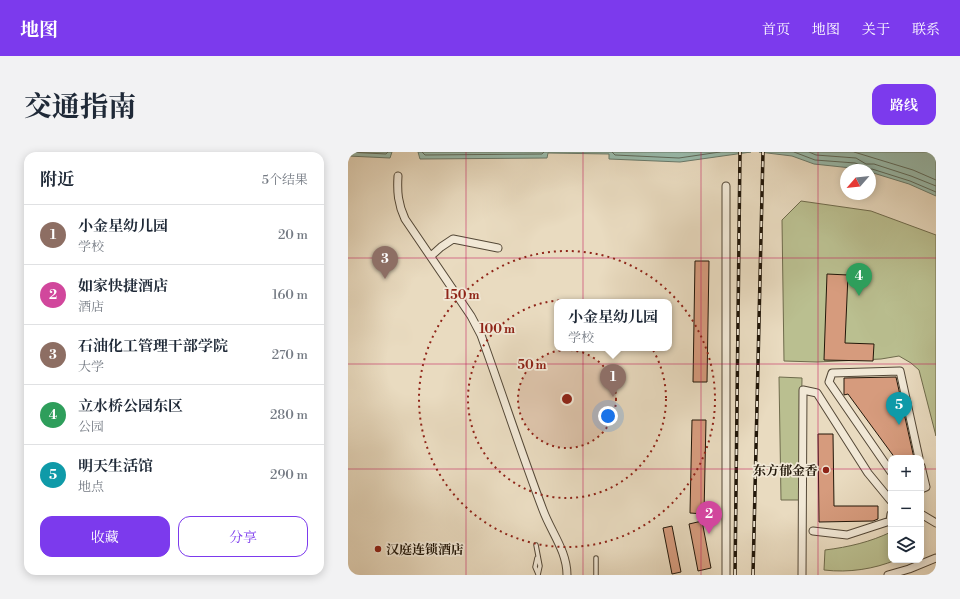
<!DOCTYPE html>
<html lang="zh">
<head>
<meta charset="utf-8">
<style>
  body { margin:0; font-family:"Libre Bodoni","Noto Serif SC",serif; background:#f2f2f3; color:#1f2937 }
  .controls { position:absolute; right:12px; bottom:12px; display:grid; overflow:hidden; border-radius:8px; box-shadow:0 2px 10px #0003 }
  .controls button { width:36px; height:36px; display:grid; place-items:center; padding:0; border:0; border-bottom:1px solid #e0e1e3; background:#fff; color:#1f2937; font:20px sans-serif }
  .compass { position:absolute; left:492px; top:12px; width:36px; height:36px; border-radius:50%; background:#fff; box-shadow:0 2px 10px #0003; rotate:242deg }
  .you { position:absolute; left:260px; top:264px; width:14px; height:14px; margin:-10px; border:3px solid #fff; border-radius:50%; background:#1a73e8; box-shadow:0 0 0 6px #1a73e833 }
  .badge { display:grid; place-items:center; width:26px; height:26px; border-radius:50%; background:#7c3aed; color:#fff; font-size:13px; font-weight:700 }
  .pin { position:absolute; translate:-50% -33px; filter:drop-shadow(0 1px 2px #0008) }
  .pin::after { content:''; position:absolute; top:21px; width:14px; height:12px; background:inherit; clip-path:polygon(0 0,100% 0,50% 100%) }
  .popup { position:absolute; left:206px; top:147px; width:118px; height:52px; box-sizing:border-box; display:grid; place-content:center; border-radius:8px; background:#fff; filter:drop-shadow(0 1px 3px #0005); font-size:13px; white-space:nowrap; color:#747a83 }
  .popup b { font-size:15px; color:#1f2937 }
  .popup::after { content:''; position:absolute; left:50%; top:100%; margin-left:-8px; border:8px solid transparent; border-top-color:#fff }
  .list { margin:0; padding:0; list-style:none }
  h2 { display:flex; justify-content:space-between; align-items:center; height:52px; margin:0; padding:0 16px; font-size:17px }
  h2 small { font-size:13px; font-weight:400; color:#747a83 }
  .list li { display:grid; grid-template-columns:26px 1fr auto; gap:12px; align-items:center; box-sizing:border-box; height:60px; padding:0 16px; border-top:1px solid #e0e1e3 }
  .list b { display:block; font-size:15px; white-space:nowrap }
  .list p { margin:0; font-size:13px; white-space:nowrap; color:#747a83 }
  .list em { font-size:13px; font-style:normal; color:#747a83 }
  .actions { display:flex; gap:8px; padding:12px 16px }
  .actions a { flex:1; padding:9px 0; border:1px solid #7c3aed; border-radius:12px; text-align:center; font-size:14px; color:#7c3aed }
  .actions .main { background:#7c3aed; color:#fff }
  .icon { flex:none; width:22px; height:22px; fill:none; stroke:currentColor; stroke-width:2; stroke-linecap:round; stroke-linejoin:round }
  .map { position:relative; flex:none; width:588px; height:423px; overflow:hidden; border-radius:12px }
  header { display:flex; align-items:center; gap:24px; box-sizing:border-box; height:56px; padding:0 20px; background:#7c3aed; color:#fff }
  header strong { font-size:19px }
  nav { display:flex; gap:22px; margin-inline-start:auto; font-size:14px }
  .intro { display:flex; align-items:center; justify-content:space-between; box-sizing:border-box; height:96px; padding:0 24px }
  h1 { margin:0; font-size:28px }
  .button { padding:10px 18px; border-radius:12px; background:#7c3aed; color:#fff; font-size:14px; font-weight:700 }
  main { display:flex; gap:24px; padding:0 24px }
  aside { flex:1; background:#fff; border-radius:12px; box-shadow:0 2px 10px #0003 }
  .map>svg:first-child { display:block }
  .green { fill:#babf90; stroke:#6e6b4c }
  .water { fill:#99bcad; stroke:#697a6b }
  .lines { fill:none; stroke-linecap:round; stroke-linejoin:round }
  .shore { stroke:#5e6a5b; stroke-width:1 }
  .building { fill:#d69b7d; stroke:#221709 }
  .lane-casing { stroke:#544837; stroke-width:5.5 }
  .street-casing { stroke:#544837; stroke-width:9 }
  .lane { stroke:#f1e8d6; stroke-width:3.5 }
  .street { stroke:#f1e8d6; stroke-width:7 }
  .rail-casing { stroke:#221709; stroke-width:3.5 }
  .rail { stroke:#f1e8d6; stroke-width:2; stroke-dasharray:6; stroke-linecap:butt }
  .grid { fill:none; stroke:#c2185b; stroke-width:1; stroke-opacity:0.55 }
  .ring { fill:none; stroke:#8f2418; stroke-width:2; stroke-dasharray:2 4 }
  .poi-dot { fill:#8f2418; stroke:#f1e8d6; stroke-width:1.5 }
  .labels { text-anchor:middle; stroke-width:3.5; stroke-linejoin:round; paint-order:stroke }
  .poi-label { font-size:13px; font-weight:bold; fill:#221709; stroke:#f1e8d6; text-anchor:end }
  .centre { fill:#8f2418; stroke:#f1e8d6; stroke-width:2 }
  .ring-label { font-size:12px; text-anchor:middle; font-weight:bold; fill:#8f2418; stroke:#f1e8d6; stroke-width:3.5; stroke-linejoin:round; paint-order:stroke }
</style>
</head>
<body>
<header>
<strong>地图</strong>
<nav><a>首页</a><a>地图</a><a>关于</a><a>联系</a></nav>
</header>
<div class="intro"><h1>交通指南</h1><a class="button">路线</a></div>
<main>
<aside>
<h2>附近<small>5个结果</small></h2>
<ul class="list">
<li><span class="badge" style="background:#8d6e63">1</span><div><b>小金星幼儿园</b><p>学校</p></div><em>20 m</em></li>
<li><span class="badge" style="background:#d1479c">2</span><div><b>如家快捷酒店</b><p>酒店</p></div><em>160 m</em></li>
<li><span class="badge" style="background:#8d6e63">3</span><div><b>石油化工管理干部学院</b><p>大学</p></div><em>270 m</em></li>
<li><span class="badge" style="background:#2e9e5b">4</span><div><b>立水桥公园东区</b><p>公园</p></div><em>280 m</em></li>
<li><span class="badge" style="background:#0f9aa8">5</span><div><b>明天生活馆</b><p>地点</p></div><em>290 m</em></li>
</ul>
<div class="actions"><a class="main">收藏</a><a>分享</a></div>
</aside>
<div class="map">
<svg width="588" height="423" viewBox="0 0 588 423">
  <rect width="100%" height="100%" fill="#e9dbc0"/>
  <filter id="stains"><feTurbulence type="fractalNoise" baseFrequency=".005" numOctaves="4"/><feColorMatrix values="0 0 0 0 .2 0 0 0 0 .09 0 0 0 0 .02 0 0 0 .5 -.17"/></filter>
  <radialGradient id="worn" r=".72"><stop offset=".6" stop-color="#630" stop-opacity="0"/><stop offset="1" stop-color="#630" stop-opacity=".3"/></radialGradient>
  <!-- green -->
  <path class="green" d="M453,49L523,59L588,83V284L571,218L563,211L551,204L533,207L469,210L436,209L434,68Z
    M431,225L454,226L452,348H433Z
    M543,380V408H548C526,417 501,421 476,418L477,398C501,395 522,390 543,380Z"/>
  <!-- water -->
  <path class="water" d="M0,0H44L42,6L0,4Z
    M70,0H403L332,10L261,7V2L200,1L199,6L72,7Z
    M411,0H588V44L561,32L522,20V18L466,12L444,4Z"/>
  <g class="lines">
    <!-- shore -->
    <path class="shore" d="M0,0L38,2L40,0
      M74,0L77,3L194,2L196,0
      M264,0L267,3L331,6L372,0
      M446,0L467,8L507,11L512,13L513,18
      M461,0L468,3L508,6L518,12H526L563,24L588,34
      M506,0L565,18L588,28
      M519,18L524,17L562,29L588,40"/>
  </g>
  <!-- building -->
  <path class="building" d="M347,109H361L359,230H345Z
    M479,122L500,123L497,191L526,192L525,209L476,208Z
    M548,225L566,306H547L500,242L496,243V226Z
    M344,268H358L356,362L342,361Z
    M470,282H485L486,354H530V367L525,369L471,370Z
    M354,369L363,416L350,419L341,372Z
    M324,374L333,420L324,422L315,376Z"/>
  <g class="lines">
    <defs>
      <path id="lane" d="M188,393L192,414L190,423
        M189,406L187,415L190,422
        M248,423V406"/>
      <path id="street" d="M50,24C49,40 50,52 57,67L123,164L133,183C154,241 173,300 195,358C203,380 219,399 219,423
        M83,104L93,95L105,87L150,96
        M573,314L578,335L573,337
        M543,320L481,230L484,221L552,219L571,306
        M573,362L588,371
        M465,379L499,383L542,369L543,362
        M378,423V34
        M454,423L455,238L469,241L520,321L543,349
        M540,423L561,417L588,406"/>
    </defs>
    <!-- lane casing -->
    <use href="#lane" class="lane-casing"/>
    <!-- street casing -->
    <use href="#street" class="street-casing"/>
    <!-- lane -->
    <use href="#lane" class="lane"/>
    <!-- street -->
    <use href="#street" class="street"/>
    <defs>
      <path id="rail" d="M387,423L392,0
        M405,423L415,0"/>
    </defs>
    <!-- rail casing -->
    <use href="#rail" class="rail-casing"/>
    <!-- rail -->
    <use href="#rail" class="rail"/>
  </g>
  <!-- grid -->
  <path class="grid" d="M118,0V423M235,0V423M353,0V423M470,0V423M0,106H588M0,212H588M0,317H543M573,317H588"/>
  <!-- distance rings -->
  <circle cx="219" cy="247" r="49" fill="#8f2418" fill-opacity=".12"/>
  <g class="ring">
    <circle cx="219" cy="247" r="49"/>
    <circle cx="219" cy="247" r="99"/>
    <circle cx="219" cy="247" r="148"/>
  </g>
  <!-- markers -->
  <g class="poi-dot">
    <circle cx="478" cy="318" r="4"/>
    <circle cx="30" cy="397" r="4"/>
  </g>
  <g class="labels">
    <!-- poi labels -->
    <g class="poi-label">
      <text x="470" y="323">东方郁金香</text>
      <text x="38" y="402" text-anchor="start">汉庭连锁酒店</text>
    </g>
  </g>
  <circle cx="219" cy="247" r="6" class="centre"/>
  <g class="ring-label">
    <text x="114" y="147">150 m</text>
    <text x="149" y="181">100 m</text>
    <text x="184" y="217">50 m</text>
  </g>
  <rect width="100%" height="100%" filter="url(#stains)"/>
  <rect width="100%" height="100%" fill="url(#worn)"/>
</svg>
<div class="controls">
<button>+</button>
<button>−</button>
<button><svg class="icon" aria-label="layers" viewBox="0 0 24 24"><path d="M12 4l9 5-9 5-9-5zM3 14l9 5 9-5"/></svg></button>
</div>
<svg class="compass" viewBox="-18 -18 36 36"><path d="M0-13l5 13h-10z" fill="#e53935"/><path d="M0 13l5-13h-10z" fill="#747a83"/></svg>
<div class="you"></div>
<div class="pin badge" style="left:265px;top:245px;background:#8d6e63">1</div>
<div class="popup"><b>小金星幼儿园</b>学校</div>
<div class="pin badge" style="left:361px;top:382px;background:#d1479c">2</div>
<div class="pin badge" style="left:37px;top:127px;background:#8d6e63">3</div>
<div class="pin badge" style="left:511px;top:144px;background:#2e9e5b">4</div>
<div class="pin badge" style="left:551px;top:273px;background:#0f9aa8">5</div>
</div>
</main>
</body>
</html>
